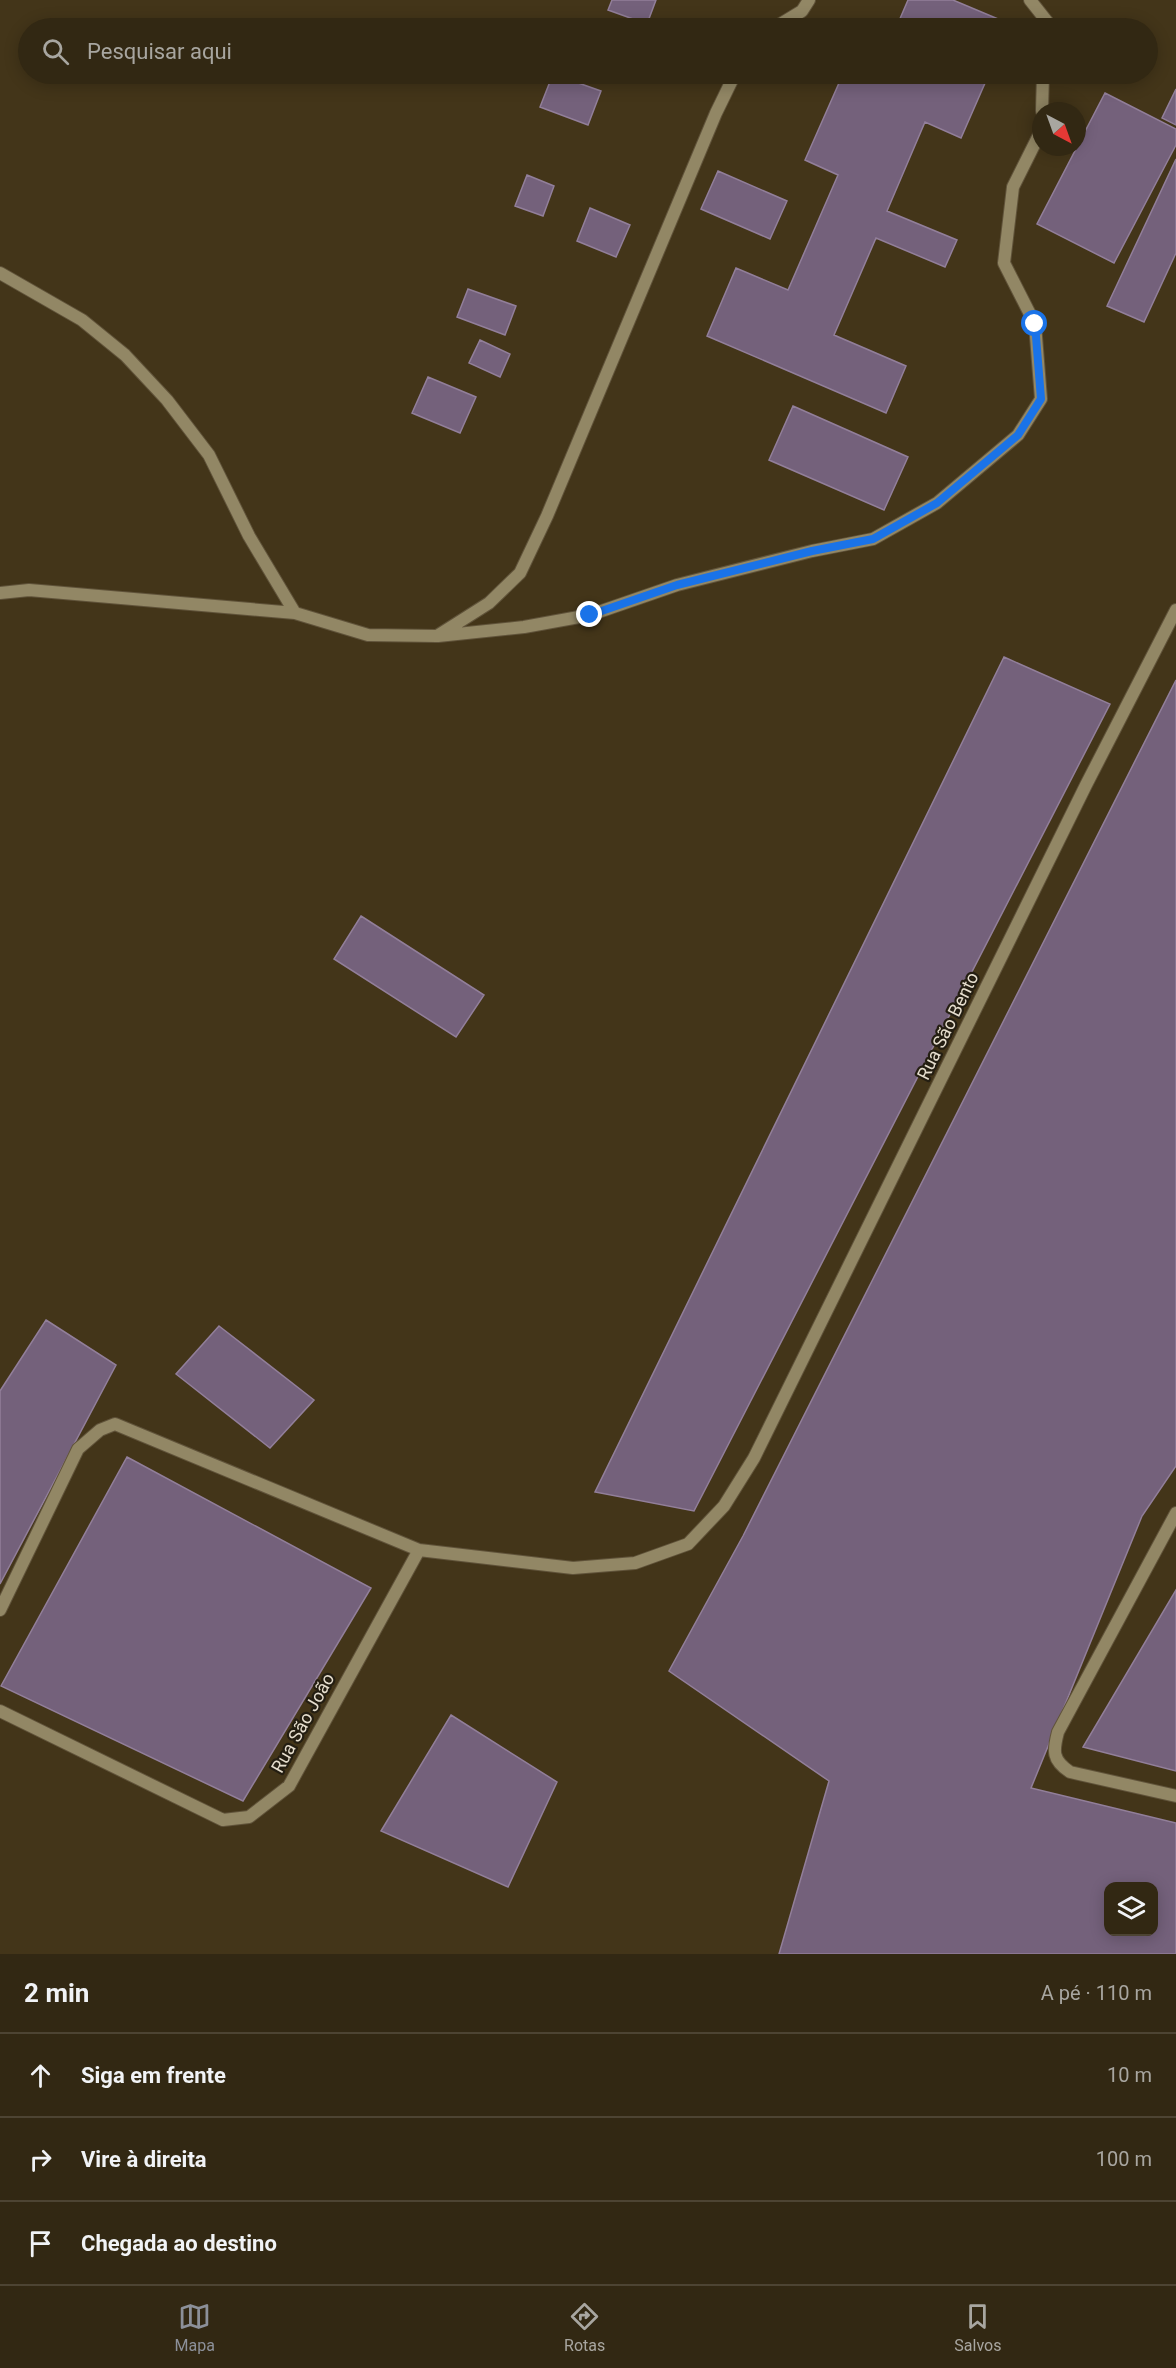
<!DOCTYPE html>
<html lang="pt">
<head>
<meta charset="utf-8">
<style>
  body { margin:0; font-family:Roboto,sans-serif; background:#3d3421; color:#f1f3f6 }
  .controls { position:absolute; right:18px; bottom:18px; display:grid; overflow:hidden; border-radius:12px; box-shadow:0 3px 15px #0003 }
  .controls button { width:54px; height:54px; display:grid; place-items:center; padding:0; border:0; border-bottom:2px solid #4d4433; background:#322813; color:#f1f3f6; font:30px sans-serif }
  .compass { position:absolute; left:1032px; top:102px; width:54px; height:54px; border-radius:50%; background:#322813; box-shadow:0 3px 15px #0003; rotate:139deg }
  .stop { position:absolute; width:18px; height:18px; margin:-14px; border:4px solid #1a73e8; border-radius:50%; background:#fff }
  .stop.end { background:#1a73e8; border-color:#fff; box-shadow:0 2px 6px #0008 }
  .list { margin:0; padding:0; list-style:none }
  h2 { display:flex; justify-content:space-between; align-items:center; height:78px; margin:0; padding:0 24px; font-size:26px }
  h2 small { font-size:20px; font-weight:400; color:#a8a6a0 }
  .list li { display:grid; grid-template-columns:39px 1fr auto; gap:18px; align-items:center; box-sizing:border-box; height:84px; padding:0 24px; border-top:2px solid #4d4433 }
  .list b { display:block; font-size:22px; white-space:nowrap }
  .list em { font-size:20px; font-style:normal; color:#a8a6a0 }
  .icon { flex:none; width:33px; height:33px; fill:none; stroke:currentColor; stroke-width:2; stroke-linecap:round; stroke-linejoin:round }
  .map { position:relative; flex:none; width:1176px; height:1954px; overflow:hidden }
  .search { position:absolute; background:#322813; box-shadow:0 3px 15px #0003; left:18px; right:18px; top:18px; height:66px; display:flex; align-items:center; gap:15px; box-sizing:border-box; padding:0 21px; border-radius:33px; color:#a8a6a0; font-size:22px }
  .sheet { height:330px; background:#322813 }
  nav { display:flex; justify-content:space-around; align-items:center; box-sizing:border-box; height:84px; border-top:2px solid #4d4433; background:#322813; font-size:16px; color:#a8a6a0 }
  nav a { display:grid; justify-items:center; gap:3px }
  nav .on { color:#8c9099 }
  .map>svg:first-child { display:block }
  .building { fill:#74617b; stroke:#927f9a; stroke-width:1.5; fill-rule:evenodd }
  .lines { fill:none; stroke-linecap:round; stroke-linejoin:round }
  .street-casing { stroke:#60533a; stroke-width:14 }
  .street { stroke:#928765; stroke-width:12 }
  .route { stroke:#1a73e8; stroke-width:8 }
  .labels { text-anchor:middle; stroke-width:4.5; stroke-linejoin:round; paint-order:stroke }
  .street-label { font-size:18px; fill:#e6dece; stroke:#241e12 }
</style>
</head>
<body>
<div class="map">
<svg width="1176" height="1954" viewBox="0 0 1176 1954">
  <rect width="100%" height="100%" fill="#433519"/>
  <!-- building -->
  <path class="building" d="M612,0H656L647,24L608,10Z
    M908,0H953L1010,24L1009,28H896Z
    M574,20L594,28H570Z
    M553,74L601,91L588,125L540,107Z
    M584,74H602L599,81Z
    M843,74H989L961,138L925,122L887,211L957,240L945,267L876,238L834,335L906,366L886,413L707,336L736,268L788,290L838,175L805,160Z
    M1176,89V125L1162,118Z
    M1105,93L1176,129V145L1114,263L1037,224Z
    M1176,159V253L1144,322L1107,306Z
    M718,171L787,201L770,239L701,209Z
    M527,175L554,186L543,216L515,206Z
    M590,208L630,225L616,257L577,241Z
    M468,289L516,306L505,335L457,317Z
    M480,340L510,354L500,377L469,363Z
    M428,377L476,397L460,433L412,413Z
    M793,406L908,457L884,510L769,460Z
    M1004,657L1110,704L694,1511L595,1492Z
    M1176,680V1466L1142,1516L1031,1788L1176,1823V1954H779L829,1781L669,1671L743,1536ZM1108,1886H1154V1932H1108Z
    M361,916L484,995L456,1037L334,959Z
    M46,1320L116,1365L0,1584V1391Z
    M219,1326L314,1400L270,1448L176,1374Z
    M127,1457L371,1588L243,1801L1,1686Z
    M1176,1590V1771L1083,1747Z
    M451,1715L557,1782L508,1887L381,1831Z"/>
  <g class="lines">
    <defs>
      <path id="street" d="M1030,0L1049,24L1048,28
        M774,28L802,11L809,0
        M1042,111L1043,74
        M0,273L82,320L125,355L167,400L209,455L249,536L295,613
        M0,593L29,590L295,613L368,635L437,636L489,603L520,573L547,516L716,113L735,74
        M438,636L524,627L590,615L677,585L812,551L873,539L937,503L1018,435L1041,399L1035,324L1004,263L1013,187L1041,131
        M1176,1513L1058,1732C1053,1751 1052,1760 1070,1772L1176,1796
        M0,1610L78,1449L100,1430L115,1424L419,1550L573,1568L635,1563L688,1544L724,1506L754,1458L1086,785L1176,610
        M0,1711L223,1820L249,1817L289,1786L419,1550"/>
    </defs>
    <!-- street casing -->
    <use href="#street" class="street-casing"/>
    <!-- street -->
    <use href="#street" class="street"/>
  </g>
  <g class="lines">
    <!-- route -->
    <path class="route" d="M590,615L677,585L812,551L873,539L937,503L1018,435L1041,399L1035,324"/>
  </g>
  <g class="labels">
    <!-- street labels -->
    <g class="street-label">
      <text transform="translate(948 1026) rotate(-64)" y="6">Rua São Bento</text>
      <text transform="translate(303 1723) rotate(-61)" y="6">Rua São João</text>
    </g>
  </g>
</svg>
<div class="controls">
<button><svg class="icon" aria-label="layers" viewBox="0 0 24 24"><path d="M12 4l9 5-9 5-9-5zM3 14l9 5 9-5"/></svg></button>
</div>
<svg class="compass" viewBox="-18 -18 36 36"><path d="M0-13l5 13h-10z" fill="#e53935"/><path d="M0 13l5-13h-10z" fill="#a8a6a0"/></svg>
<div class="stop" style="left:1035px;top:324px"></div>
<div class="stop end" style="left:590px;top:615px"></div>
<div class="search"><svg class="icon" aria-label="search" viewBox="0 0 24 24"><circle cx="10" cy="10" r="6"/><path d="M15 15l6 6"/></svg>Pesquisar aqui</div>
</div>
<section class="sheet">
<h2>2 min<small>A pé · 110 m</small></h2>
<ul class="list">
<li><svg class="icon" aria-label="ahead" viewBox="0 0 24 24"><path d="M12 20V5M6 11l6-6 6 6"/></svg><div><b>Siga em frente</b></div><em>10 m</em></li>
<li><svg class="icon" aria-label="right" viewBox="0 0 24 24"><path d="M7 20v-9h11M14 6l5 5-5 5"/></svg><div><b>Vire à direita</b></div><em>100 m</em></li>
<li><svg class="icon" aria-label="arrive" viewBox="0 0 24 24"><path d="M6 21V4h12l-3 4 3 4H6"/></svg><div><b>Chegada ao destino</b></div></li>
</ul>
</section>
<nav>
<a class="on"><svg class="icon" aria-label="map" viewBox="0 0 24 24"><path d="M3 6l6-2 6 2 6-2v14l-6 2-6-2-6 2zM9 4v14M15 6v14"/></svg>Mapa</a>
<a><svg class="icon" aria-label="directions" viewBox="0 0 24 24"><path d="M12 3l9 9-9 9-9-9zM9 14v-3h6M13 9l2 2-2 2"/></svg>Rotas</a>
<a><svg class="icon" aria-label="saved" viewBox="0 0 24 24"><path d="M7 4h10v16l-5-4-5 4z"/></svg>Salvos</a>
</nav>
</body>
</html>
